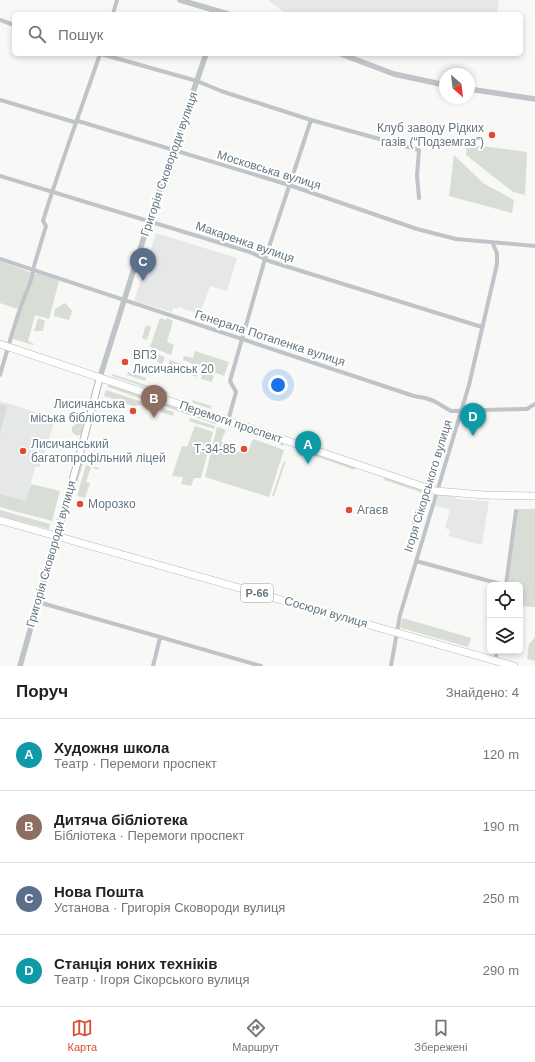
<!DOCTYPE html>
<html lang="uk">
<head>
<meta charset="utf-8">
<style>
  body { margin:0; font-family:Arial,sans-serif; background:#f2f2f2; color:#222 }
  .controls { position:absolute; right:12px; bottom:12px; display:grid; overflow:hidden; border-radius:6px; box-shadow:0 2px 6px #0003 }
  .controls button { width:36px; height:36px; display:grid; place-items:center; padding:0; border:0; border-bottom:1px solid #e0e0e0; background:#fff; color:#222; font:20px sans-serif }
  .compass { position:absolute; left:439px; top:68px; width:36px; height:36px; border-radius:50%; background:#fff; box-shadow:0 2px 6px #0003; rotate:152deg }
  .you { position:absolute; left:278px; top:385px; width:14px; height:14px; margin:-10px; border:3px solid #fff; border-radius:50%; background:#1a73e8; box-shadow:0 0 0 6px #1a73e833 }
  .badge { display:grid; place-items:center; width:26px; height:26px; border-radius:50%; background:#de4c30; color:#fff; font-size:13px; font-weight:700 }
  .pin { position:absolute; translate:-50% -33px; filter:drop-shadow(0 1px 2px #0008) }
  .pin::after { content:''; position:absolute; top:21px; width:14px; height:12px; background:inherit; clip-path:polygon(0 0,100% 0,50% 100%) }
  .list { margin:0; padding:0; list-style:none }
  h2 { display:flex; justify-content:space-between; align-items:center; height:52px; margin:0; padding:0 16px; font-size:17px }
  h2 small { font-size:13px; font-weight:400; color:#767676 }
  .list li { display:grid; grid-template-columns:26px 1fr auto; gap:12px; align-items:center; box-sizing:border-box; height:72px; padding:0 16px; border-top:1px solid #e0e0e0 }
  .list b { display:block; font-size:15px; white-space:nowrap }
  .list p { margin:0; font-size:13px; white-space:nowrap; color:#767676 }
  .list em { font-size:13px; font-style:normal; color:#767676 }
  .icon { flex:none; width:22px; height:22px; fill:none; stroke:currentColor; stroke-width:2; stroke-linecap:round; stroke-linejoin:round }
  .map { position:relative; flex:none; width:535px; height:666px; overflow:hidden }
  .search { position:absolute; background:#fff; box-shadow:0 2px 6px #0003; left:12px; right:12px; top:12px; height:44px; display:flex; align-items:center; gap:10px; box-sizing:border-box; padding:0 14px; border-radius:6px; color:#767676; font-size:15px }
  .sheet { height:340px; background:#fff }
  nav { display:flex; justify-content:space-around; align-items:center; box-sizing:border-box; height:56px; border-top:1px solid #e0e0e0; background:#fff; font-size:11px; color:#767676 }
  nav a { display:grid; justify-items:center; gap:2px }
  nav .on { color:#de4c30 }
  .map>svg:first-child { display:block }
  .built { fill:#e6e8e7 }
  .green { fill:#d8ddd5 }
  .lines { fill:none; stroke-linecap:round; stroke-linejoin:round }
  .secondary-casing { stroke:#b2b8bc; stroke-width:8 }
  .primary-casing { stroke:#b3b9bc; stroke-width:8 }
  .minor { stroke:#bfc4c8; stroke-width:4 }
  .tertiary { stroke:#bfc4c8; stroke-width:5.5 }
  .secondary { stroke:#fff; stroke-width:6 }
  .primary { stroke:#fff; stroke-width:7 }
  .poi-dot { fill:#de4c30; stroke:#fff; stroke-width:1.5 }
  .labels { text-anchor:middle; stroke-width:4; stroke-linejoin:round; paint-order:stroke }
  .shield { fill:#fff; stroke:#929fa6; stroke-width:1 }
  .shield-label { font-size:11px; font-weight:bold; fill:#647680 }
  .poi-label { font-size:12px; fill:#647680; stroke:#fff; text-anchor:start }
  .street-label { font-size:12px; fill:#647680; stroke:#fff }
</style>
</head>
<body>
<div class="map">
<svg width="535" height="666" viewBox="0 0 535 666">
  <rect width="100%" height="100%" fill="#f8f8f6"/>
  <!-- built -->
  <path class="built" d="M268,0H499L497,14H286Z
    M156,233L237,258L227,291L210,286L200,314L178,307L177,309L173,308L172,312L134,301Z
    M0,401L39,413V415L46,420L54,423L40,467H35L23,514L0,507Z
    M441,494L455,497L457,499L489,501L482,545L449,536L450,530L445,528L450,509L435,506L438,496Z"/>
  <!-- green -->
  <path class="green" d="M467,144L527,152L525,195L513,192L466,155Z
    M454,155L483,183L514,200L512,213L449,196Z
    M0,261L32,273L20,303L17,309L0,303Z
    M38,273L59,281L49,319L35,315L28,341L34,344L33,345L13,339L21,311L34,275Z
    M65,303L72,311L69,320L54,316L55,309Z
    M38,318L45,321L43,331H34Z
    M160,318L166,320L167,318L173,321L167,342L174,345L171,355L150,347Z
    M146,325L151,327L147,340L142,338Z
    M195,351L229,362L224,376L183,360L184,356L193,358Z
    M154,353L165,357L162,364L157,362V360L153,359Z
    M170,360L181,364L179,370L168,366Z
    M187,366L198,370L196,377L185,372Z
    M128,372L146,378L145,381L127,375Z
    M203,372L214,376L212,382L201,379Z
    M112,374L168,392V393L165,394L112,376Z
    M109,384L148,398L147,401L108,387Z
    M106,390L152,405L150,409L140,405L133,406L104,396Z
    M153,399L216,421L215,424L152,402Z
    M192,400L212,406L211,409L193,403Z
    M0,404L7,406L0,433Z
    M156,406L174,412L173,416L155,410Z
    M190,418L215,426L214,429L189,421Z
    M79,422L83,424L82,433L77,436L72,432V427Z
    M195,426L213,432L201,478H194L191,486L181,484L183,477L172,476L182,446L187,447Z
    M217,427L226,430L221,441L236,452L242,451L246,452L249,448L253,439L284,450L269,497L205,477Z
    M242,429L284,443L283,446L241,432Z
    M307,450L355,467V470L306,453Z
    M286,461L274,496H272L283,463Z
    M81,464H83L74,493L72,491Z
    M86,465L99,468V470L91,467L86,482L90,483L85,498L77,496Z
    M385,477L427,491L426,494L384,480Z
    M31,484L60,491L52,521L0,507V494L26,501Z
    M416,508L422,510L416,528L411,526Z
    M518,509H535V607L520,606V585H508Z
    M0,510L50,524L49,529L0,516Z
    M403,618L471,638L468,647L401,628L400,626Z
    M535,637V661L527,659L529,644Z"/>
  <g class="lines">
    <defs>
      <path id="secondary" d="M57,535L79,457L100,377"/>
      <path id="primary" d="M0,344L436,491L484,495L535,496
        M0,520L514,666"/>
    </defs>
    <!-- secondary casing -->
    <use href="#secondary" class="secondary-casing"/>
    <!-- primary casing -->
    <use href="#primary" class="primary-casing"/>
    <!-- minor -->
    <path class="minor" d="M113,14L117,0
      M0,20L14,25
      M101,54L197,81L221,91L311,120L419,150L417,176L419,198
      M0,100L74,122L78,121L289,185L417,229L456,239L535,246
      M0,176L250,252L269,261L482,327
      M0,259L414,396L425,398L434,401L451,411L522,409H527L535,404
      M0,375C6,354 12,333 19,312C23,297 33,282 34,266L46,226L43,221C60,165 81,110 100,54
      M228,421L236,392L230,381L265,259L311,120
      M416,561L504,585
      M506,585L516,511
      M38,602L261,666
      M495,660L497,651
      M153,666L160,638
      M391,666L400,615L469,385L497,264V253L492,242"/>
    <!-- tertiary -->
    <path class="tertiary" d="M180,0L228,14
      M341,54L394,74L445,85
      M469,89L535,99
      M100,377L149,221L206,54
      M20,666L57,535"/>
    <!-- secondary -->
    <use href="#secondary" class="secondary"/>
    <!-- primary -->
    <use href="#primary" class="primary"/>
  </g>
  <!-- markers -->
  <g class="poi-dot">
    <circle cx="492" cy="135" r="4"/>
    <circle cx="125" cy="362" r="4"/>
    <circle cx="133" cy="411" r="4"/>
    <circle cx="244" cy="449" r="4"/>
    <circle cx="23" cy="451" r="4"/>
    <circle cx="80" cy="504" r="4"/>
    <circle cx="349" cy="510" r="4"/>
  </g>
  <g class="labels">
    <!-- shield labels -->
    <rect class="shield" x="241" y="584" width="32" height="18" rx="3"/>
    <g class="shield-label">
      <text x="257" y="597">Р-66</text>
    </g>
    <!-- poi labels -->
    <g class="poi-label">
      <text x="484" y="132" text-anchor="end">Клуб заводу Рідких<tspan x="484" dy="14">газів (“Подземгаз”)</tspan></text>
      <text x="133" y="359">ВПЗ<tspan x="133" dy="14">Лисичанськ 20</tspan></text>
      <text x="125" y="408" text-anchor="end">Лисичанська<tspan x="125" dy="14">мiська бiблiотека</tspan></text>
      <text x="31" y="448">Лисичанський<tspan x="31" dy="14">багатопрофільний ліцей</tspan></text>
      <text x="236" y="453" text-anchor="end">Т-34-85</text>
      <text x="88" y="508">Морозко</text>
      <text x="357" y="514">Агаєв</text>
    </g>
    <!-- street labels -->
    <g class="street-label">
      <text transform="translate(169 164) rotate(-71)" y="4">Григорія Сковороди вулиця</text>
      <text transform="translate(269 170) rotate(17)" y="4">Московська вулиця</text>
      <text transform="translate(245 242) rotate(19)" y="4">Макаренка вулиця</text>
      <text transform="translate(270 338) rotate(18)" y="4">Генерала Потапенка вулиця</text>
      <text transform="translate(231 422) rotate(19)" y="4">Перемоги проспект</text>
      <text transform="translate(428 486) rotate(-73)" y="4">Ігоря Сікорського вулиця</text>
      <text transform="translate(51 554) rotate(-74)" y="4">Григорія Сковороди вулиця</text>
      <text transform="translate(326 612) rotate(16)" y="4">Сосюри вулиця</text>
    </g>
  </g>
</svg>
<div class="controls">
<button><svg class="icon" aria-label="locate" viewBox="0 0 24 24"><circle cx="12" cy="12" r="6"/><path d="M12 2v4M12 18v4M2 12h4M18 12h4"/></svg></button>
<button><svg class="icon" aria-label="layers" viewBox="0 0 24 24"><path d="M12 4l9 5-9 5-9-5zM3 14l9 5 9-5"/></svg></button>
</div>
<svg class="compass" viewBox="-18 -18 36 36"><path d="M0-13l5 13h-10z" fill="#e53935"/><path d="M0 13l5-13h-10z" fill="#767676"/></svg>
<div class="you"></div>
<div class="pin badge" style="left:308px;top:464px;background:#0f9aa8">A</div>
<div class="pin badge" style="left:154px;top:418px;background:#8d6e63">B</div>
<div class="pin badge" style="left:143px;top:281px;background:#5c6f8a">C</div>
<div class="pin badge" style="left:473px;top:436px;background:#0f9aa8">D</div>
<div class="search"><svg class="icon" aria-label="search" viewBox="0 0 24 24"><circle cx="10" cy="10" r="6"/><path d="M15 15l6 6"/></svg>Пошук</div>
</div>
<section class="sheet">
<h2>Поруч<small>Знайдено: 4</small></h2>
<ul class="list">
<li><span class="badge" style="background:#0f9aa8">A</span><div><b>Художня школа</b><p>Театр · Перемоги проспект</p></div><em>120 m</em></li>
<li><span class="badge" style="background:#8d6e63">B</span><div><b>Дитяча бiблiотека</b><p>Бібліотека · Перемоги проспект</p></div><em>190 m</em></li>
<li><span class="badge" style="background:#5c6f8a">C</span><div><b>Нова Пошта</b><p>Установа · Григорія Сковороди вулиця</p></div><em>250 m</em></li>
<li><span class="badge" style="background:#0f9aa8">D</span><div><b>Станція юних техніків</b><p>Театр · Ігоря Сікорського вулиця</p></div><em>290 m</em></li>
</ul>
</section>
<nav>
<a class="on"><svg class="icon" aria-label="map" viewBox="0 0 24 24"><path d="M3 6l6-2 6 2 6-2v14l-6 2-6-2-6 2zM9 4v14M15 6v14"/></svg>Карта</a>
<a><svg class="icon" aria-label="directions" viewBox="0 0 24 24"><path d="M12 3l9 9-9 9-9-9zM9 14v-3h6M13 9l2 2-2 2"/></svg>Маршрут</a>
<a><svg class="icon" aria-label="saved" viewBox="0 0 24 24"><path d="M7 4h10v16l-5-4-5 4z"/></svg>Збережені</a>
</nav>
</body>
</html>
